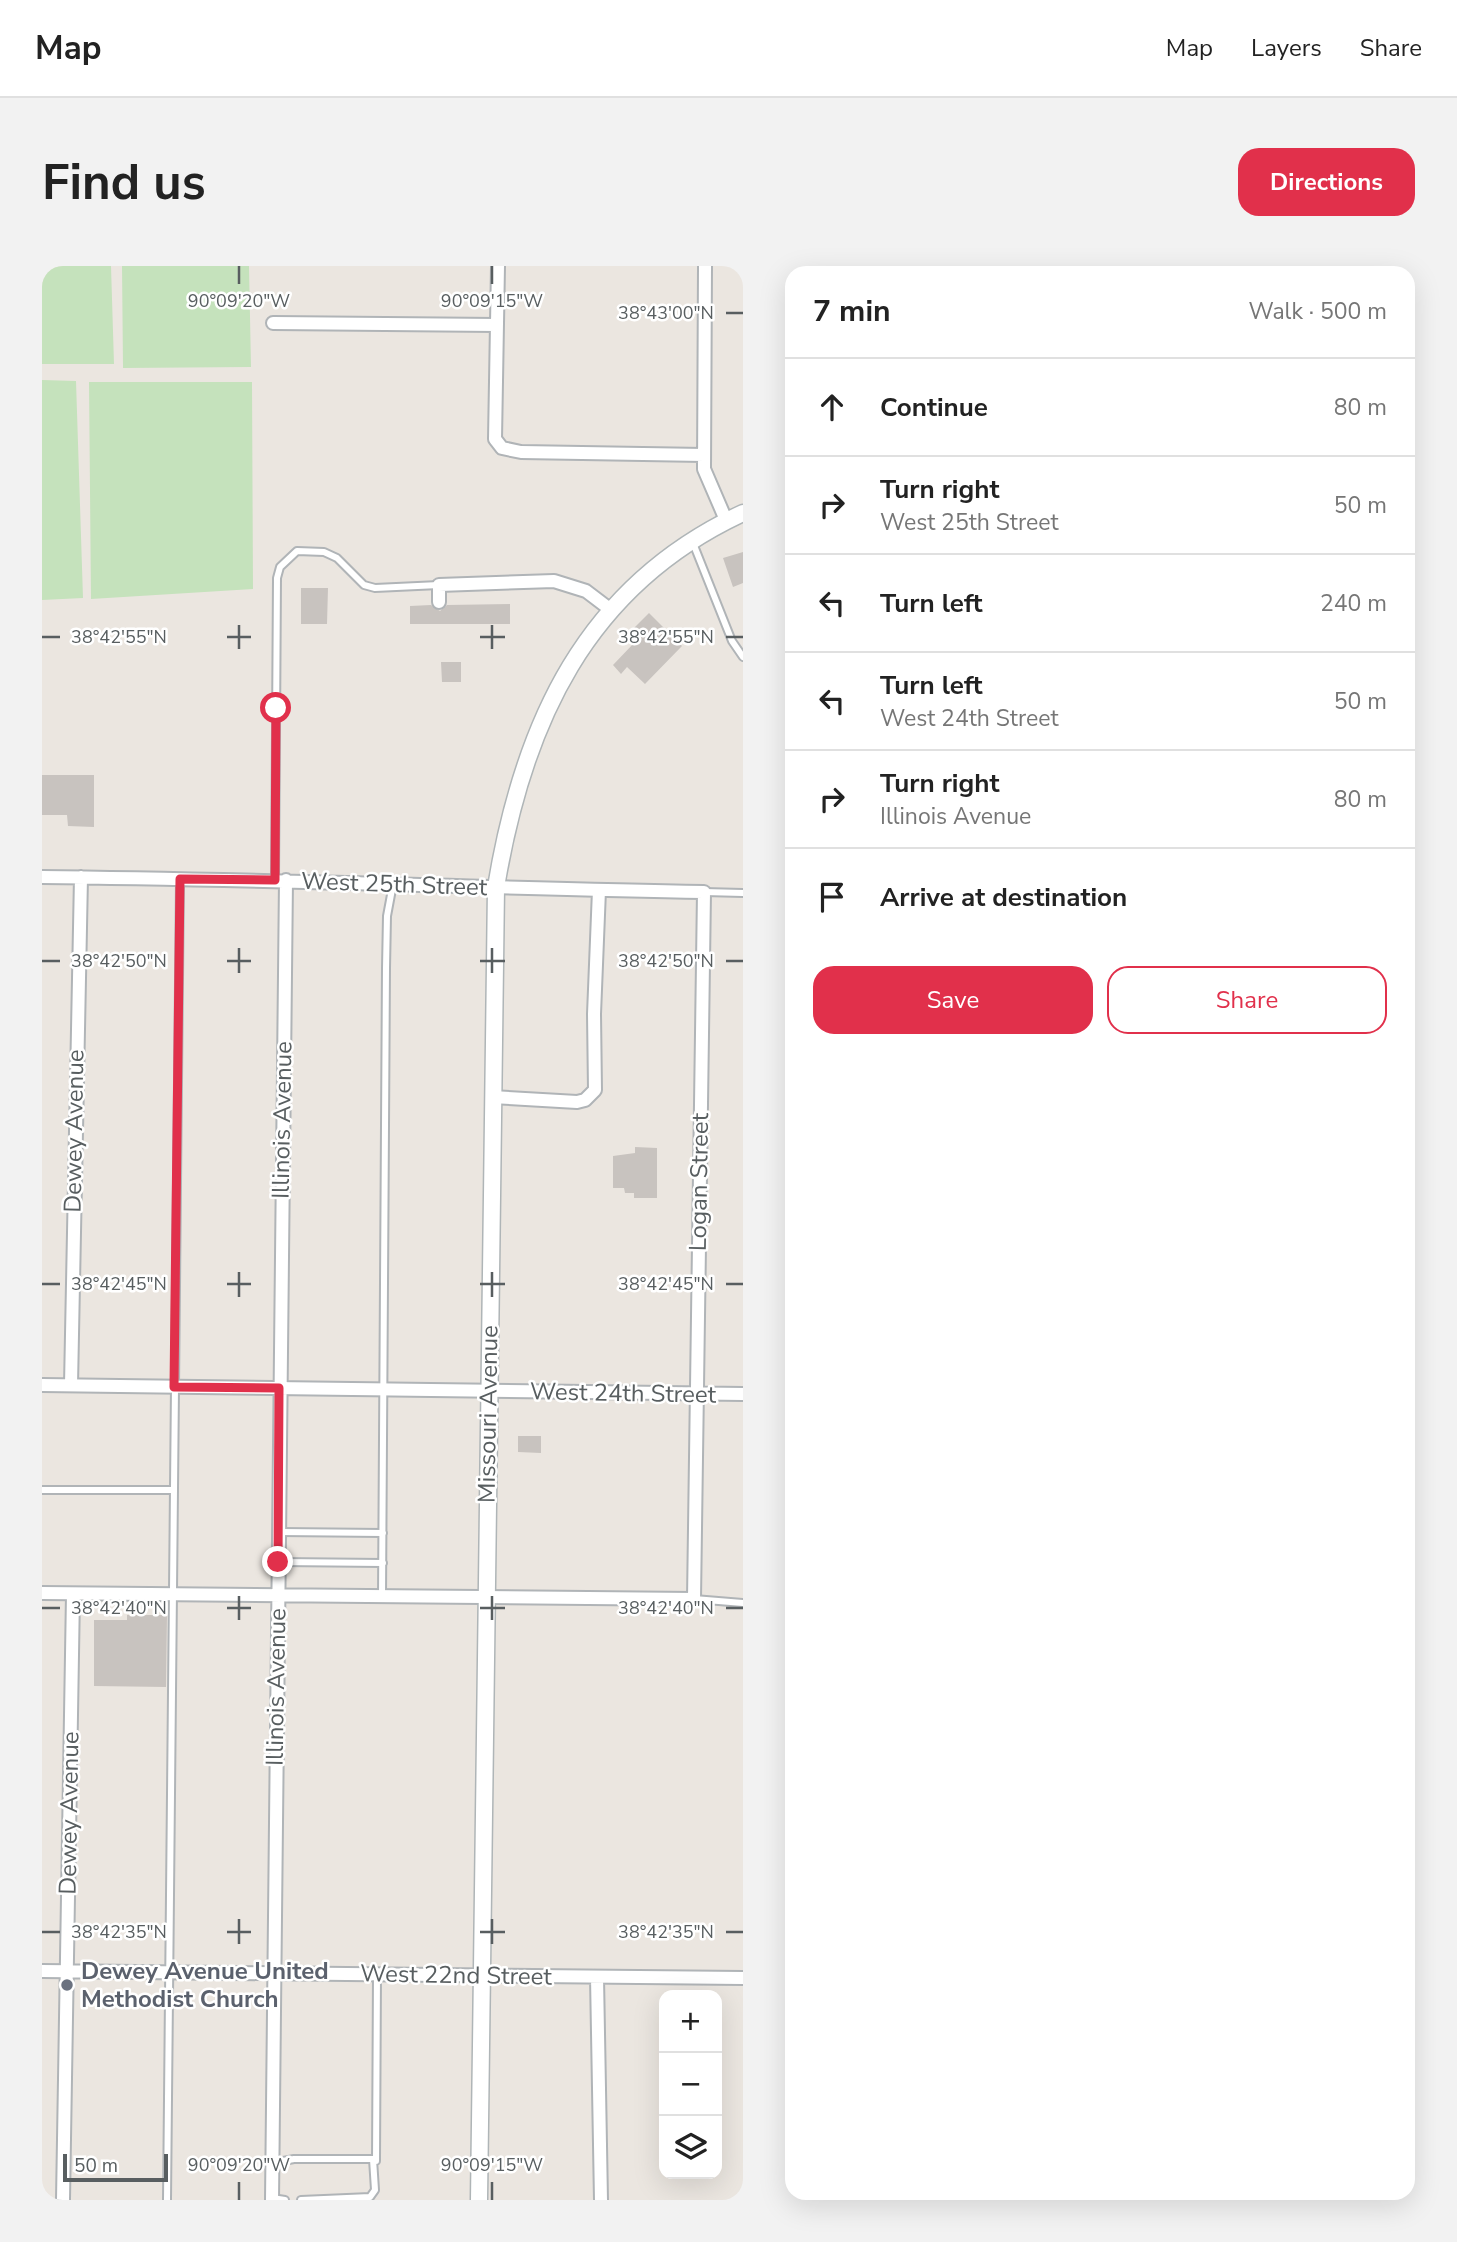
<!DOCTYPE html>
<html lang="en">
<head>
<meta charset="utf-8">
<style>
  body { margin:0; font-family:"Nunito Sans",sans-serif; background:#f2f2f2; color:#222 }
  .controls { position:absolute; right:21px; bottom:21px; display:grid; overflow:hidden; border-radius:14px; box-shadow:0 7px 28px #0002 }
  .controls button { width:63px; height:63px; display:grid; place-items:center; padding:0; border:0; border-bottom:2px solid #e0e0e0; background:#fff; color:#222; font:35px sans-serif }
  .scale { position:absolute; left:21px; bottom:18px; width:105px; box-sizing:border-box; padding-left:7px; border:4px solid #585e60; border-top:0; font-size:19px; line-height:24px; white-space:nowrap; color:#585e60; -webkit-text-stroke:5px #fff; paint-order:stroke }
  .stop { position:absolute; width:21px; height:21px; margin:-16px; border:5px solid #e1304b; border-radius:50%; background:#fff }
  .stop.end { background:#e1304b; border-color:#fff; box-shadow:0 2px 7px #0008 }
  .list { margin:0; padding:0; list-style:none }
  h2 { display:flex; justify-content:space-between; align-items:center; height:91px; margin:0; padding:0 28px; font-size:30px }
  h2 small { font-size:23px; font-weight:400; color:#767676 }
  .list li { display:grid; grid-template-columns:46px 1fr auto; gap:21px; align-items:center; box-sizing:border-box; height:98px; padding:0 28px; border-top:2px solid #e0e0e0 }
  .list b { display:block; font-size:26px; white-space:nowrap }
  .list p { margin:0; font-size:23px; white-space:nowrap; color:#767676 }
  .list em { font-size:23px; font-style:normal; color:#767676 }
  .actions { display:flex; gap:14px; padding:21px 28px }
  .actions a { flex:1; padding:16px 0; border:2px solid #e1304b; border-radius:21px; text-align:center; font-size:24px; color:#e1304b }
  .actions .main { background:#e1304b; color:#fff }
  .icon { flex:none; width:38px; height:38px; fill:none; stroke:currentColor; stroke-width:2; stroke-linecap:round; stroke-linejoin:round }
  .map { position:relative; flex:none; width:701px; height:1934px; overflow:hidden; border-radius:21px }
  header { display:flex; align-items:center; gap:42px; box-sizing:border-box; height:98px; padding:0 35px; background:#fff; border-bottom:2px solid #e0e0e0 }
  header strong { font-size:33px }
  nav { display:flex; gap:38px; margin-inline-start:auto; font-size:24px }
  .intro { display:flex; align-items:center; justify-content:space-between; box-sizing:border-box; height:168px; padding:0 42px }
  h1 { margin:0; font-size:49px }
  .button { padding:18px 32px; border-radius:21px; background:#e1304b; color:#fff; font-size:24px; font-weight:700 }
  main { display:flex; gap:42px; padding:0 42px }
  aside { flex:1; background:#fff; border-radius:21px; box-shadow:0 7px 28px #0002 }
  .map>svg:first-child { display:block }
  .grass { fill:#c5e2bc }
  .building { fill:#c8c3bf }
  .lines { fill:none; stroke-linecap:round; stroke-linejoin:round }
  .lane-casing { stroke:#b0b4b7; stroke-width:10 }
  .street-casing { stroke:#b0b4b7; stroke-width:16 }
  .secondary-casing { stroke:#afb5b7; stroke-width:19 }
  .lane { stroke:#fff; stroke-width:6 }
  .street { stroke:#fff; stroke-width:12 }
  .secondary { stroke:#fff; stroke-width:16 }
  .route { stroke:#e1304b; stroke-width:9 }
  .ticks { fill:none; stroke:#585e60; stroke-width:2.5 }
  .worship-dot { fill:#6b7280; stroke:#fff; stroke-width:2.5 }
  .labels { text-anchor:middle; stroke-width:5; stroke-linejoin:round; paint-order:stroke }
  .street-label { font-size:24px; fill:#585e60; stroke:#fff }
  .worship-label { font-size:24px; font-weight:bold; fill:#5b616d; stroke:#fff; text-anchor:start }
  .ticks-label { font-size:18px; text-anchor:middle; fill:#585e60; stroke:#fff; stroke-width:5; stroke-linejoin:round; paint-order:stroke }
</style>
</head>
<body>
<header>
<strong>Map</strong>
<nav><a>Map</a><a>Layers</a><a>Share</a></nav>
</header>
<div class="intro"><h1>Find us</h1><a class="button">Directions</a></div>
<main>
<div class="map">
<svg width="701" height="1934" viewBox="0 0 701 1934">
  <rect width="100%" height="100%" fill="#ebe6e0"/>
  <!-- grass -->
  <path class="grass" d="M0,0H69L72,98H0Z
    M80,0H207L209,101L81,102Z
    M0,114L34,115L41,332L0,334Z
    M47,116H210L211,323L49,333Z"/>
  <!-- building -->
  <path class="building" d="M701,286V317L691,321L681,292Z
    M259,322H286L285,358H259Z
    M468,338V358H368V340L389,339L398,345L405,339Z
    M607,347L640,380L603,418L585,401L579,408L571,399L592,377L584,370Z
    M399,396H419V416H400Z
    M0,509H52V561L26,560L25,549H0Z
    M593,881L615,882V932H592V927H583L582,922H571V890L593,887Z
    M476,1170H499V1187L476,1186Z
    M85,1349H125L124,1421L52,1420V1354H85Z"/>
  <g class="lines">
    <defs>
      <path id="lane" d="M651,277L690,375L701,391
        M233,614L235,312L238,301L255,285L282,286L295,292L322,319L333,322L397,319
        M662,626L701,627
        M0,1224H131
        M238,1266L341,1267
        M238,1296L341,1297
        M340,1331L344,702L345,650L351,618
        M652,1333L701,1337
        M334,1895L335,1708
        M230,1897L252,1893H331L333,1924L328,1931L259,1934
        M230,1932L243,1934
        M125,1934L138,613"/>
      <path id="street" d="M456,0L453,173L460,182L479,186L662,189
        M663,0L662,203L684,254
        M231,57L455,59
        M397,336V319L512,315L544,325L569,344
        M0,611C221,613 441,622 662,626L652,1333L0,1327
        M450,831L535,836L543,834L553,824L552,748L557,624
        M0,1119L701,1128
        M29,1119L39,611
        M0,1705L701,1712
        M555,1711L559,1934
        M21,1934L31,1328
        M230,1934L244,614"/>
      <path id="secondary" d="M437,1934L454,621C481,458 543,320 701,247"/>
    </defs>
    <!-- lane casing -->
    <use href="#lane" class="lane-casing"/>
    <!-- street casing -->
    <use href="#street" class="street-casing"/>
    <!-- secondary casing -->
    <use href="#secondary" class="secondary-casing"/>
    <!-- lane -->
    <use href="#lane" class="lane"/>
    <!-- street -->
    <use href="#street" class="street"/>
    <!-- secondary -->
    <use href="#secondary" class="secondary"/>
  </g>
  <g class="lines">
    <!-- route -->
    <path class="route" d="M234,442L233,614L138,613L132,1121L237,1122L236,1296"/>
  </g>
  <!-- ticks -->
  <path class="ticks" d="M197,0V18M450,0V18M684,47H701M197,359V383M450,359V383M0,371H18M185,371H209M438,371H463M684,371H701M197,682V707M450,682V707M0,695H18M185,695H209M438,695H463M684,695H701M197,1006V1031M450,1006V1031M0,1018H18M185,1018H209M438,1018H463M684,1018H701M197,1330V1354M450,1330V1354M0,1342H18M185,1342H209M438,1342H463M684,1342H701M197,1653V1678M450,1653V1678M0,1666H18M185,1666H209M438,1666H463M684,1666H701M197,1916V1934M450,1916V1934"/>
  <!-- markers -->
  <circle class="worship-dot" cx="25" cy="1719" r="7"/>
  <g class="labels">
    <!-- street labels -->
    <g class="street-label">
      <text transform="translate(352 618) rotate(2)" y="8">West 25th Street</text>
      <text transform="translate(240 854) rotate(-89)" y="8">Illinois Avenue</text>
      <text transform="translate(32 865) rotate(-89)" y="8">Dewey Avenue</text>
      <text transform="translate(657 916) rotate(-89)" y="8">Logan Street</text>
      <text transform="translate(581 1127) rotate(1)" y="8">West 24th Street</text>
      <text transform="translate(446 1148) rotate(-89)" y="8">Missouri Avenue</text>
      <text transform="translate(234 1421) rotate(-89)" y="8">Illinois Avenue</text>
      <text transform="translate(27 1547) rotate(-89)" y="8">Dewey Avenue</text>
      <text transform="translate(414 1709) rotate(1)" y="8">West 22nd Street</text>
    </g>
    <!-- worship labels -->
    <g class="worship-label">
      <text x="39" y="1713">Dewey Avenue United<tspan x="39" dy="28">Methodist Church</tspan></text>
    </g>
  </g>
  <g class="ticks-label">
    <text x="197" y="41">90°09'20"W</text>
    <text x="450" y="41">90°09'15"W</text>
    <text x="624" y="53">38°43'00"N</text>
    <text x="77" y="377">38°42'55"N</text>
    <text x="624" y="377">38°42'55"N</text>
    <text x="77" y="701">38°42'50"N</text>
    <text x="624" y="701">38°42'50"N</text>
    <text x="77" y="1024">38°42'45"N</text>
    <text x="624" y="1024">38°42'45"N</text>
    <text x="77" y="1348">38°42'40"N</text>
    <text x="624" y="1348">38°42'40"N</text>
    <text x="77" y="1672">38°42'35"N</text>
    <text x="624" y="1672">38°42'35"N</text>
    <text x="197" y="1905">90°09'20"W</text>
    <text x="450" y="1905">90°09'15"W</text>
  </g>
</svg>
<div class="controls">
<button>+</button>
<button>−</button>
<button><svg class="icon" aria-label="layers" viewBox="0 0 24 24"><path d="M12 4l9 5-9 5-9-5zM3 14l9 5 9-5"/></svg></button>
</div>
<div class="scale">50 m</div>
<div class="stop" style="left:234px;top:442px"></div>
<div class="stop end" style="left:236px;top:1296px"></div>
</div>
<aside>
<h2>7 min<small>Walk · 500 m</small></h2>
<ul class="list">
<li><svg class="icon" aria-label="ahead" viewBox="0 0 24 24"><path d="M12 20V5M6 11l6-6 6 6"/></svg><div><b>Continue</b></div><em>80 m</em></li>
<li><svg class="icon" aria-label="right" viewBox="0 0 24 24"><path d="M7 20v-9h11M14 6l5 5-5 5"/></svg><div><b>Turn right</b><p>West 25th Street</p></div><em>50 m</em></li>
<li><svg class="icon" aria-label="left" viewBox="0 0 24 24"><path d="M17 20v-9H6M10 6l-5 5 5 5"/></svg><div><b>Turn left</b></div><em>240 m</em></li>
<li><svg class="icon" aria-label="left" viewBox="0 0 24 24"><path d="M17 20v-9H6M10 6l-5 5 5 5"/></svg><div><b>Turn left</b><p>West 24th Street</p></div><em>50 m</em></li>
<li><svg class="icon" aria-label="right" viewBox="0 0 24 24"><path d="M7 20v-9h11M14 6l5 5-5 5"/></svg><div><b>Turn right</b><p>Illinois Avenue</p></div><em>80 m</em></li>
<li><svg class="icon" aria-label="arrive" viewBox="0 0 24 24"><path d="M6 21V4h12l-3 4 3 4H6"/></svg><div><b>Arrive at destination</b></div></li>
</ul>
<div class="actions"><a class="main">Save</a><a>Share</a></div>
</aside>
</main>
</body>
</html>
